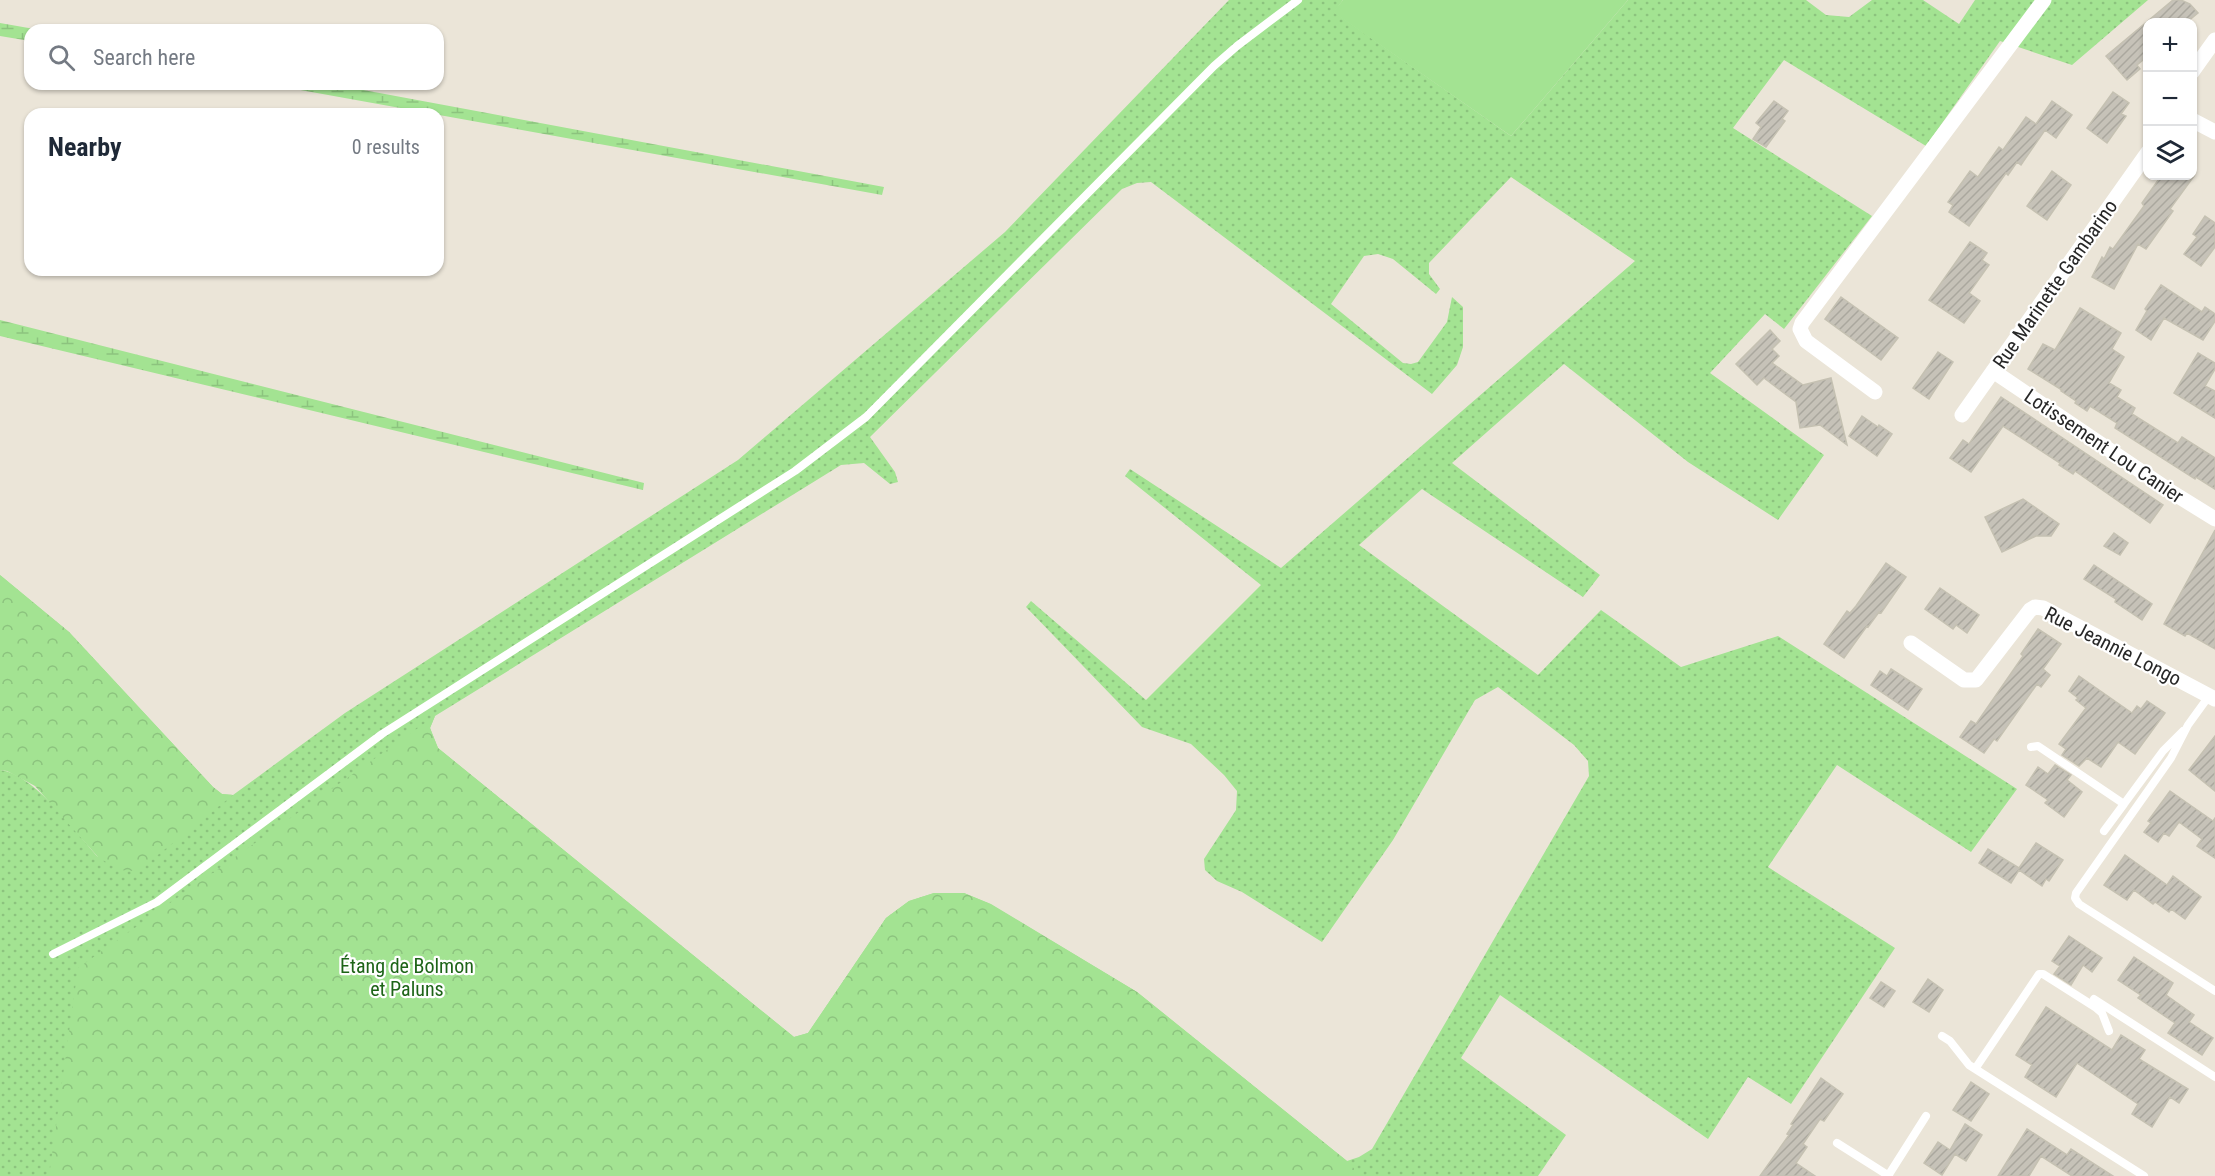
<!DOCTYPE html>
<html lang="en">
<head>
<meta charset="utf-8">
<style>
  body { margin:0; font-family:"Roboto Condensed",sans-serif; background:#f6f6f7; color:#1f2937 }
  .controls { position:absolute; right:18px; top:18px; display:grid; overflow:hidden; border-radius:12px; box-shadow:0 2px 4px #0004 }
  .controls button { width:54px; height:54px; display:grid; place-items:center; padding:0; border:0; border-bottom:2px solid #e0e1e3; background:#fff; color:#1f2937; font:30px sans-serif }
  .list { margin:0; padding:0; list-style:none }
  h2 { display:flex; justify-content:space-between; align-items:center; height:78px; margin:0; padding:0 24px; font-size:26px }
  h2 small { font-size:20px; font-weight:400; color:#747a83 }
  .icon { flex:none; width:33px; height:33px; fill:none; stroke:currentColor; stroke-width:2; stroke-linecap:round; stroke-linejoin:round }
  .map { position:relative; flex:none; width:2215px; height:1176px; overflow:hidden }
  .search { position:absolute; background:#fff; box-shadow:0 2px 4px #0004; left:24px; top:24px; width:420px; height:66px; display:flex; align-items:center; gap:15px; box-sizing:border-box; padding:0 21px; border-radius:18px; color:#747a83; font-size:22px }
  .panel { position:absolute; background:#fff; box-shadow:0 2px 4px #0004; left:24px; top:108px; width:420px; height:168px; border-radius:18px }
  .map>svg:first-child { display:block }
  .grass { fill:url(#grass-dots); fill-rule:evenodd }
  .wetland { fill:url(#wetland-marsh) }
  .park { fill:url(#park-crowns) }
  .garden { fill:#a3e392 }
  .building { fill:url(#building-hatch); stroke:#c5c1b2; stroke-width:1.5 }
  .lines { fill:none; stroke-linecap:round; stroke-linejoin:round }
  .lane { stroke:#fff; stroke-width:8 }
  .street { stroke:#fff; stroke-width:15 }
  .labels { text-anchor:middle; stroke-width:4.5; stroke-linejoin:round; paint-order:stroke }
  .street-label { font-size:20px; fill:#272727; stroke:#fff }
  .park-label { font-size:20px; fill:#1d6417; stroke:#fff }
</style>
</head>
<body>
<div class="map">
<svg width="2215" height="1176" viewBox="0 0 2215 1176">
  <defs>
    <pattern id="grass-dots" width="8" height="8" patternUnits="userSpaceOnUse" patternTransform="scale(1.5)"><rect width="8" height="8" fill="#a3e392"/><path d="M2 2h.1M6 6h.1" fill="none" stroke="#8cc37e" stroke-width="1.8" stroke-linecap="round"/></pattern>
    <pattern id="wetland-marsh" width="20" height="14" patternUnits="userSpaceOnUse" patternTransform="scale(1.5)"><rect width="20" height="14" fill="#a3e392"/><path d="M1 5h8M5 5V1M11 12h8M15 12V8" fill="none" stroke="#8cc37e"/></pattern>
    <pattern id="park-crowns" width="20" height="18" patternUnits="userSpaceOnUse" patternTransform="scale(1.5)"><rect width="20" height="18" fill="#a3e392"/><path d="M2 6a3 3 0 1 1 6 0M12 15a3 3 0 1 1 6 0" fill="none" stroke="#8cc37e"/></pattern>
    <pattern id="building-hatch" width="6" height="6" patternUnits="userSpaceOnUse" patternTransform="scale(1.5)"><rect width="6" height="6" fill="#c6c2b8"/><path d="M-1 1l2-2M0 6l6-6M5 7l2-2" fill="none" stroke="#aaa79e"/></pattern>
  </defs>
  <rect width="100%" height="100%" fill="#ebe5d8"/>
  <!-- grass -->
  <path class="grass" d="M1229,0H1343L1334,12L1511,136L1628,0H1806L1826,15L1849,17L1872,0H1923L1959,24L1975,0H2148L2072,65L2000,41L1926,146L1784,60L1733,128L1872,216L1784,329L1765,314L1710,373L1824,455L1778,520L1688,462L1564,364L1452,463L1600,575L1583,597L1422,489L1359,545L1538,675L1601,610L1681,667L1778,636L2017,789L1971,852L1837,765L1768,867L1895,948L1791,1104L1748,1077L1708,1139L1500,995L1461,1058L1566,1135L1538,1176H1215L829,1058L105,1176H0V770C34,774 75,831 98,857L0,575L69,632L213,787L222,794L233,795L345,713L738,460L1005,232ZM1511,177L1635,261L1281,568L1130,469L1125,476L1261,585L1146,700L1031,601L1026,607L1142,727L1191,744L1224,775L1237,791L1236,810L1204,859L1205,870L1217,881L1242,892L1322,942L1393,840L1475,700L1498,687L1574,745L1588,761L1589,776L1372,1149L1359,1157L1347,1161L1137,992L990,904L964,893H934L909,901L886,918L808,1033L794,1037L438,748L430,728L435,716L841,465L864,463L890,484L898,482L895,472L870,437L1122,189L1137,183L1151,182L1432,394L1457,365L1463,347V307L1452,297L1447,322L1418,362L1411,364L1403,363L1331,304L1364,256L1378,254L1393,259L1436,294L1440,289L1429,274V263Z"/>
  <!-- wetland -->
  <path class="wetland" d="M0,23L40,30H30V41L0,36Z
    M267,84H331L884,187L882,195Z
    M0,320L644,483L643,490L0,336Z"/>
  <!-- park -->
  <path class="park" d="M0,575L69,632L213,787L222,794L233,795L149,862L134,871L119,870L98,857L35,786L7,771L0,770Z
    M435,716L430,728L438,748L794,1037L808,1033L886,918L909,901L934,893H964L991,904L1137,992L1347,1161L1361,1176H49L78,968Z"/>
  <!-- garden -->
  <path class="garden" d="M1343,0H1628L1511,136L1333,12Z"/>
  <!-- building -->
  <path class="building" d="M2173,0H2181L2190,4L2198,13L2187,22H2148V56L2137,65L2140,69L2127,80L2106,56Z
    M2113,92L2129,103L2121,114L2126,116L2107,143L2087,128Z
    M1774,101L1788,111L1782,119L1785,121L1766,147L1753,139L1761,127L1756,123Z
    M2052,101L2072,115L2056,138L2045,130L2021,165L2017,162L2008,175L2006,173L1969,226L1949,212L1953,205L1948,202L1970,171L1978,177L1999,147L2003,150L2026,117L2036,124Z
    M2052,171L2071,185L2047,220L2027,206Z
    M2161,176H2194L2170,209L2173,211L2146,249L2138,244L2114,289L2092,277L2102,257L2104,259L2110,247L2113,249L2144,206L2142,203Z
    M2205,216L2215,223V247L2201,266L2184,254L2197,237L2193,234Z
    M1970,242L1987,253L1982,260L1989,265L1969,293L1980,301L1964,323L1929,300Z
    M2161,285L2202,312L2205,307L2215,314V321L2203,340L2164,318L2151,340L2136,330L2147,311L2145,309Z
    M1841,297L1898,338L1881,360L1825,319Z
    M2080,308L2121,333L2112,349L2124,357L2109,383L2121,390L2117,397L2135,408L2132,414L2178,443L2182,437L2215,458V489L2196,477L2195,479L2115,428L2117,423L2090,406L2087,411L2075,403L2076,401L2061,391L2062,390L2028,369L2043,344L2055,350Z
    M1770,330L1780,341L1772,349L1779,356L1772,363L1803,385L1831,378L1847,445L1820,425L1800,428L1796,402L1764,378L1757,385L1736,364Z
    M1938,352L1953,362L1929,399L1913,388Z
    M2198,353L2215,363V369L2205,386L2215,391V418L2174,393Z
    M2001,397L2163,505L2150,523L2075,471L2073,474L2059,465L2060,463L2003,426L1971,472L1950,458L1963,440L1969,444Z
    M1862,416L1878,427L1879,425L1892,434L1877,456L1849,436Z
    M2023,499L2059,524L2051,536H2036L2002,552L1985,517Z
    M2215,530V649L2187,633L2185,636L2164,624Z
    M2114,533L2128,543L2120,555L2104,546Z
    M1886,563L1906,577L1881,613L1879,612L1868,627L1867,626L1844,658L1824,644L1847,611L1850,613L1856,606Z
    M2094,565L2152,604L2142,620L2115,602L2116,599L2084,579Z
    M1940,588L1979,615L1967,633L1956,625L1953,629L1925,609Z
    M2038,629L2061,644L2043,669L2050,675L2041,687L2037,684L1997,741L1994,739L1984,753L1960,737L1971,721L1976,724L2023,656L2021,654Z
    M1891,669L1922,689L1908,710L1871,685L1880,671L1887,676Z
    M2079,676L2132,713L2137,706L2141,709L2147,701L2165,713L2135,754L2118,742L2101,767L2087,758L2079,766L2062,755L2066,749L2059,744L2086,708L2076,700L2078,698L2069,691Z
    M2215,736V791L2189,770Z
    M2055,765L2071,775L2067,780L2082,792L2064,817L2045,803L2048,800L2026,785L2038,767L2048,774Z
    M2170,791L2213,821L2215,818V858L2197,846L2202,839L2179,822L2169,836L2164,833L2158,842L2144,832L2151,823L2148,821Z
    M2036,843L2063,860L2049,881L2046,879L2042,886L2019,870L2011,883L1979,863L1988,849L2019,868Z
    M2125,855L2167,885L2173,876L2201,897L2185,919L2171,909L2169,912L2155,902L2153,904L2134,890L2127,900L2104,885Z
    M2069,936L2102,958L2092,972L2083,965L2071,985L2054,974L2060,966L2052,961Z
    M2134,957L2173,983L2166,995L2194,1015L2189,1022L2213,1038L2202,1055L2168,1033L2175,1023L2138,998L2141,995L2118,980Z
    M1928,979L1943,990L1929,1012L1913,1002Z
    M1881,982L1895,991L1884,1007L1870,998Z
    M2046,1007L2112,1050L2121,1035L2145,1050L2139,1059L2188,1089L2179,1103L2170,1097L2152,1127L2132,1114L2138,1104L2077,1063L2056,1097L2025,1077L2032,1065L2016,1055Z
    M1821,1078L1843,1094L1824,1121L1820,1119L1803,1144L1807,1147L1796,1163L1815,1176H1760L1789,1135L1787,1134L1793,1125L1791,1124Z
    M1971,1082L1989,1094L1971,1121L1953,1110Z
    M1965,1124L1982,1135L1966,1161L1955,1154L1942,1175L1924,1163L1938,1142L1950,1150Z
    M2027,1129L2067,1155L2071,1149L2113,1176H2072L2041,1156L2029,1176H1998Z"/>
  <g class="lines">
    <!-- lane -->
    <path class="lane" d="M2209,696L2188,725L2171,758L2076,893L2075,898L2079,904L2215,991
      M2031,747L2038,746L2124,804L2163,751L2183,731
      M2104,831L2124,804
      M53,954L157,902L382,734L795,471L866,417L1214,66L1237,46L1298,0
      M2094,999L2215,1077
      M1942,1036L1950,1041L1969,1065L2144,1176
      M1975,1069L2039,974H2043L2095,1007L2102,1013L2109,1031
      M1837,1143L1889,1176
      M1888,1176L1926,1116"/>
    <!-- street -->
    <path class="street" d="M2192,72L2215,40
      M2192,120L2215,132
      M1993,371L2170,491L2215,519
      M1875,392L1806,341L1800,329L1802,323L2044,0
      M1962,415L2148,152
      M1911,643L1964,680H1976L2030,610L2035,607L2043,608L2215,699"/>
  </g>
  <g class="labels">
    <!-- street labels -->
    <g class="street-label">
      <text transform="translate(2055 284) rotate(-55)" y="7">Rue Marinette Gambarino</text>
      <text transform="translate(2104 446) rotate(34)" y="7">Lotissement Lou Canier</text>
      <text transform="translate(2113 646) rotate(27)" y="7">Rue Jeannie Longo</text>
    </g>
    <!-- park labels -->
    <g class="park-label">
      <text x="407" y="973">Étang de Bolmon<tspan x="407" dy="23">et Paluns</tspan></text>
    </g>
  </g>
</svg>
<div class="controls">
<button>+</button>
<button>−</button>
<button><svg class="icon" aria-label="layers" viewBox="0 0 24 24"><path d="M12 4l9 5-9 5-9-5zM3 14l9 5 9-5"/></svg></button>
</div>
<div class="search"><svg class="icon" aria-label="search" viewBox="0 0 24 24"><circle cx="10" cy="10" r="6"/><path d="M15 15l6 6"/></svg>Search here</div>
<section class="panel">
<h2>Nearby<small>0 results</small></h2>
<ul class="list">
</ul>
</section>
</div>
</body>
</html>
